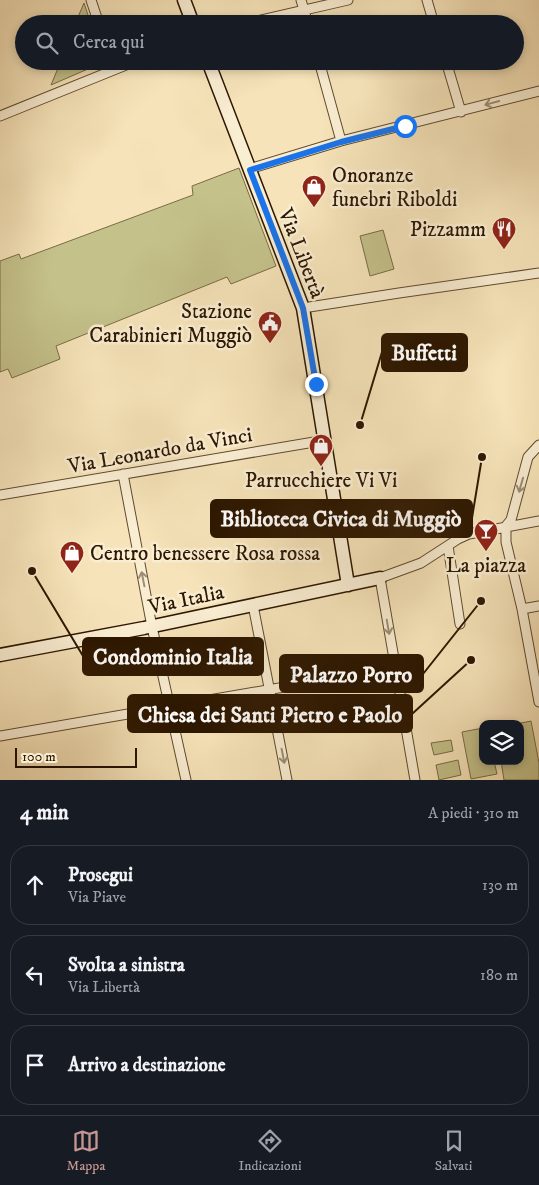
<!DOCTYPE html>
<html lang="it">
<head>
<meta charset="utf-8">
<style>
  body { margin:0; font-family:"IM FELL DW Pica",serif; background:#242831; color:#f1f3f6 }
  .controls { position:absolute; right:15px; bottom:15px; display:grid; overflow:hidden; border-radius:10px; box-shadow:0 2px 8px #0003 }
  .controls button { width:45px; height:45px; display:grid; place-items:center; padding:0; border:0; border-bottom:1px solid #363941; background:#171b24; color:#f1f3f6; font:25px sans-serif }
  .scale { position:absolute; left:15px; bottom:12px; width:122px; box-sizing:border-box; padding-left:5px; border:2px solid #2d1700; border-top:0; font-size:14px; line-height:18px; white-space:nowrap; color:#2d1700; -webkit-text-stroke:4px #f9edd2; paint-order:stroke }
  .stop { position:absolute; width:15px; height:15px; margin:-11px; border:4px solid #1a73e8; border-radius:50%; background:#fff }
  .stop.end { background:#1a73e8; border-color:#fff; box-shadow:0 1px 5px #0008 }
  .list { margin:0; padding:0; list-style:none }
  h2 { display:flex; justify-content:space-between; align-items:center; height:65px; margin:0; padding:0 20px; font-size:21px }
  h2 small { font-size:16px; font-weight:400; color:#9ea1a6 }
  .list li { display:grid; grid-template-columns:32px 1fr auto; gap:15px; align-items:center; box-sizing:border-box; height:80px; margin:0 10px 10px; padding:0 10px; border:1px solid #363941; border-radius:20px }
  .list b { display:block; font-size:19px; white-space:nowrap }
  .list p { margin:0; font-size:16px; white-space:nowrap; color:#9ea1a6 }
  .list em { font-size:16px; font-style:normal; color:#9ea1a6 }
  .icon { flex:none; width:28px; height:28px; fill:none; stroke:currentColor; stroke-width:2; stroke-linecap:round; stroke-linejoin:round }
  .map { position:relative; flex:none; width:539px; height:780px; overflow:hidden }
  .search { position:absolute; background:#171b24; box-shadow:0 2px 8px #0003; left:15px; right:15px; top:15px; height:55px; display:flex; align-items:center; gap:12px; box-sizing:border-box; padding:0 18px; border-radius:28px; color:#9ea1a6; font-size:19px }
  .sheet { height:335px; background:#171b24 }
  nav { display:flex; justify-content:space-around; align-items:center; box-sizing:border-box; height:70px; border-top:1px solid #363941; background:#171b24; font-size:14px; color:#9ea1a6 }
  nav a { display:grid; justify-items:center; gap:2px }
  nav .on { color:#c59692 }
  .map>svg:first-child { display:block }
  .green { fill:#c4c18a; stroke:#786c45 }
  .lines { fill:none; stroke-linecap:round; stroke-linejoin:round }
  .street-casing { stroke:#5f4a2e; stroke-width:11 }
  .secondary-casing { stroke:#2d1700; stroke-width:15 }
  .street { stroke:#f9edd2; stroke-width:9 }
  .secondary { stroke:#f9edd2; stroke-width:12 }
  .oneway { stroke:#9d8d74 }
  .route { stroke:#1a73e8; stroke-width:6 }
  .labels { text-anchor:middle; stroke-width:5; stroke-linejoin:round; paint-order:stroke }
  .poi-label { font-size:21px; fill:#2d1700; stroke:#f9edd2; text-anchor:start }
  .street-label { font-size:21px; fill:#2d1700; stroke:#f9edd2 }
  .leader { fill:none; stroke:#2d1700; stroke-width:2 }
  .callout-dot { fill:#2d1700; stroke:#f9edd2; stroke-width:2 }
  .callout { fill:#2d1700; stroke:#2d1700; stroke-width:2 }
  .callout-label { font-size:22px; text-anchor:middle; font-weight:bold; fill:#fff }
</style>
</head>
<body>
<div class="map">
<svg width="539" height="780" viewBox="0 0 539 780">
  <rect width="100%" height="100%" fill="#f6e3b9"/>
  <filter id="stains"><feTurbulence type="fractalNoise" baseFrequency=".004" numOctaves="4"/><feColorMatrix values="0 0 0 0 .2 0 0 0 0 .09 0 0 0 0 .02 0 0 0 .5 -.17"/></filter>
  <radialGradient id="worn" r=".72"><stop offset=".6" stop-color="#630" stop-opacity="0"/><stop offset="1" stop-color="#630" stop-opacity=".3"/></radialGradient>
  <!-- green -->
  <path class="green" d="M84,3L91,24H75Z
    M61,61H104V62L51,85Z
    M239,168L276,266L231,284L227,277L56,346L60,359L12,378L8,369L0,372V261L19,254L21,259L193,195L192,186Z
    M383,230L394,269L370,276L360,236Z
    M531,721L539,763V780H504L501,761H520V724H516Z
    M483,728V761H494L497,774L471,779L462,732Z
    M451,740L453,751L434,755L431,743Z
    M458,760L461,775L439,780L436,765Z"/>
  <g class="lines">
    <defs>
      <path id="street" d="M91,0L99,24
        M301,0L308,24
        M427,0L434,24
        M244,24L348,0
        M319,61L341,141
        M446,61L461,112
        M0,116L136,61
        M249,169L341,141L539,91
        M303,308L399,293L539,273
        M123,474L152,627L186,780
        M0,495L326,440
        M506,526V542L522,609L539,702
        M506,526L511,520L528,457L539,445
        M448,546L460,624
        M253,605L287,780
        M522,609L539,606
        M0,736L395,668
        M415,780L380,578L421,563L458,539L469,534L539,521"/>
      <path id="secondary" d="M184,0L193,24
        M208,61L303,308L348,585
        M0,655L144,628L380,578"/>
    </defs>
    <!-- street casing -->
    <use href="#street" class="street-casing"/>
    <!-- secondary casing -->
    <use href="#secondary" class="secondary-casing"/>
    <!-- street -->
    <use href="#street" class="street"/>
    <!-- secondary -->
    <use href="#secondary" class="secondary"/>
  </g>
  <!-- one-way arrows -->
  <defs><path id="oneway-shaft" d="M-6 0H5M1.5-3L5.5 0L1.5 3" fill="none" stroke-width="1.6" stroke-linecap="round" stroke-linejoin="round" transform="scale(1.25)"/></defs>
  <g class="oneway">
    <use href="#oneway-shaft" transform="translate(492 103) rotate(165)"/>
    <use href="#oneway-shaft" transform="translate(521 485) rotate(106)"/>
    <use href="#oneway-shaft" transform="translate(143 579) rotate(-101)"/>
    <use href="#oneway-shaft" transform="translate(388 627) rotate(80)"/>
    <use href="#oneway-shaft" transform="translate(283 756) rotate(79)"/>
  </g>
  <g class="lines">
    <!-- route -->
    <path class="route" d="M316,384L303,308L250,170L341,142L405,126"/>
  </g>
  <!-- icons -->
  <defs>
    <symbol id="shop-pin" viewBox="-11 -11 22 30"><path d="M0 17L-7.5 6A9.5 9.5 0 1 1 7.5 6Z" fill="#8f2418" stroke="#f9edd2"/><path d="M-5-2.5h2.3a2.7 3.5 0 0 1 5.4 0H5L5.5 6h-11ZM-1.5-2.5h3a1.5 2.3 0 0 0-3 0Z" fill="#fff"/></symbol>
    <symbol id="restaurant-pin" viewBox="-11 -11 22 30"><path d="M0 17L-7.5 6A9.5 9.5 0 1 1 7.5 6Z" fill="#8f2418" stroke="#f9edd2"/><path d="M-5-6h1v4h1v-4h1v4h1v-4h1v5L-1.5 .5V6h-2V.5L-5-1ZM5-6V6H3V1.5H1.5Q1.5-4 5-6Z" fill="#fff"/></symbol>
    <symbol id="civic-pin" viewBox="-11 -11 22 30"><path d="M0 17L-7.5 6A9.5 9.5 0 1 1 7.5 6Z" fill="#8f2418" stroke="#f9edd2"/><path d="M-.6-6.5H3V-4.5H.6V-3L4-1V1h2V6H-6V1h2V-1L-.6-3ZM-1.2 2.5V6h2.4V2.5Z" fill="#fff"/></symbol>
    <symbol id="bar-pin" viewBox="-11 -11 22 30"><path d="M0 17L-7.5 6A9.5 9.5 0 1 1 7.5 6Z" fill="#8f2418" stroke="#f9edd2"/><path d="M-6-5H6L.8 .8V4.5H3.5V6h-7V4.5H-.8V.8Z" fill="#fff"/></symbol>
  </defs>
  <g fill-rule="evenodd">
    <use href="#shop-pin" x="300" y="173" width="28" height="38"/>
    <use href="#restaurant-pin" x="490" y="215" width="28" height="38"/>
    <use href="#civic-pin" x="256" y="309" width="28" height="38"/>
    <use href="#shop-pin" x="307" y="432" width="28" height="38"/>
    <use href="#bar-pin" x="472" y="517" width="28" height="38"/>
    <use href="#shop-pin" x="58" y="539" width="28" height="38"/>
  </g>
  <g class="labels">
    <!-- poi labels -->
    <g class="poi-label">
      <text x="332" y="182">Onoranze<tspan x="332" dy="24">funebri Riboldi</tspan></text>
      <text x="486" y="236" text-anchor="end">Pizzamm</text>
      <text x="252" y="318" text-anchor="end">Stazione<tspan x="252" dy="24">Carabinieri Muggiò</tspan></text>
      <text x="321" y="487" text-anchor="middle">Parrucchiere Vi Vi</text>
      <text x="90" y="560">Centro benessere Rosa rossa</text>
      <text x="486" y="572" text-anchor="middle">La piazza</text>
    </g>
    <!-- street labels -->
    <g class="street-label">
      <text transform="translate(302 253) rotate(69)" y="7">Via Libertà</text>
      <text transform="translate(160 450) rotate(-10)" y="7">Via Leonardo da Vinci</text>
      <text transform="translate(186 599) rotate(-12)" y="7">Via Italia</text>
    </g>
  </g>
  <!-- callouts -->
  <path class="leader" d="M360 425L382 352M482 457L472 518M32 571L83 656M481 601L423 674M471 660L412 714"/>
  <g class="callout-dot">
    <circle cx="360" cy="425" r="5"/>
    <circle cx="482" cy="457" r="5"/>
    <circle cx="32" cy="571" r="5"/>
    <circle cx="481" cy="601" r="5"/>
    <circle cx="471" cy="660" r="5"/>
  </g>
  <g class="callout">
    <rect x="382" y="334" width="85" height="37" rx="5"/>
    <rect x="211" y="500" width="261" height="37" rx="5"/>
    <rect x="83" y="638" width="180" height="37" rx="5"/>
    <rect x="280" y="655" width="143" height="37" rx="5"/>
    <rect x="128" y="695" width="284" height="37" rx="5"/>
  </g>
  <g class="callout-label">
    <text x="424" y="360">Buffetti</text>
    <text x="341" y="526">Biblioteca Civica di Muggiò</text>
    <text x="173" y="664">Condominio Italia</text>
    <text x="351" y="682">Palazzo Porro</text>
    <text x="270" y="722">Chiesa dei Santi Pietro e Paolo</text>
  </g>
  <rect width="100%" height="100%" filter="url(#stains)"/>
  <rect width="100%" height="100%" fill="url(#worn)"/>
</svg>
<div class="controls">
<button><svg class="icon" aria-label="layers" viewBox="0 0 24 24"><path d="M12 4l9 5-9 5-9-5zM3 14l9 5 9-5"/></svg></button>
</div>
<div class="scale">100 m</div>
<div class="stop" style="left:405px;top:126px"></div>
<div class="stop end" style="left:316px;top:384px"></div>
<div class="search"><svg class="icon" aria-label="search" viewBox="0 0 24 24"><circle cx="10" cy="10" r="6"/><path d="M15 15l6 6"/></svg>Cerca qui</div>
</div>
<section class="sheet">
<h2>4 min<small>A piedi · 310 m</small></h2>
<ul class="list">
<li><svg class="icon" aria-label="ahead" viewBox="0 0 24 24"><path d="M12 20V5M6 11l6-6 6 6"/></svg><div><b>Prosegui</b><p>Via Piave</p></div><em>130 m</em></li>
<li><svg class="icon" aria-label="left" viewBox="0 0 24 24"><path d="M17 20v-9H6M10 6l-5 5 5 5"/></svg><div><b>Svolta a sinistra</b><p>Via Libertà</p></div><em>180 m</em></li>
<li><svg class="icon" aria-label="arrive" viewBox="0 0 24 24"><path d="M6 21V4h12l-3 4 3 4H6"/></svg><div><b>Arrivo a destinazione</b></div></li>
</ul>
</section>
<nav>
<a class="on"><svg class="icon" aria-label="map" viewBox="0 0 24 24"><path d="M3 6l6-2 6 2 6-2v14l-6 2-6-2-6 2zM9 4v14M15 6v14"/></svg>Mappa</a>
<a><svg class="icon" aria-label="directions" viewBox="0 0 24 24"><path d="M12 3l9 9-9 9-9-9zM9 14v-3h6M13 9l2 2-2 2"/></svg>Indicazioni</a>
<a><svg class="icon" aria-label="saved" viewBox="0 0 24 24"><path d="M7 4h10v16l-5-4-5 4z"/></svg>Salvati</a>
</nav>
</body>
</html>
